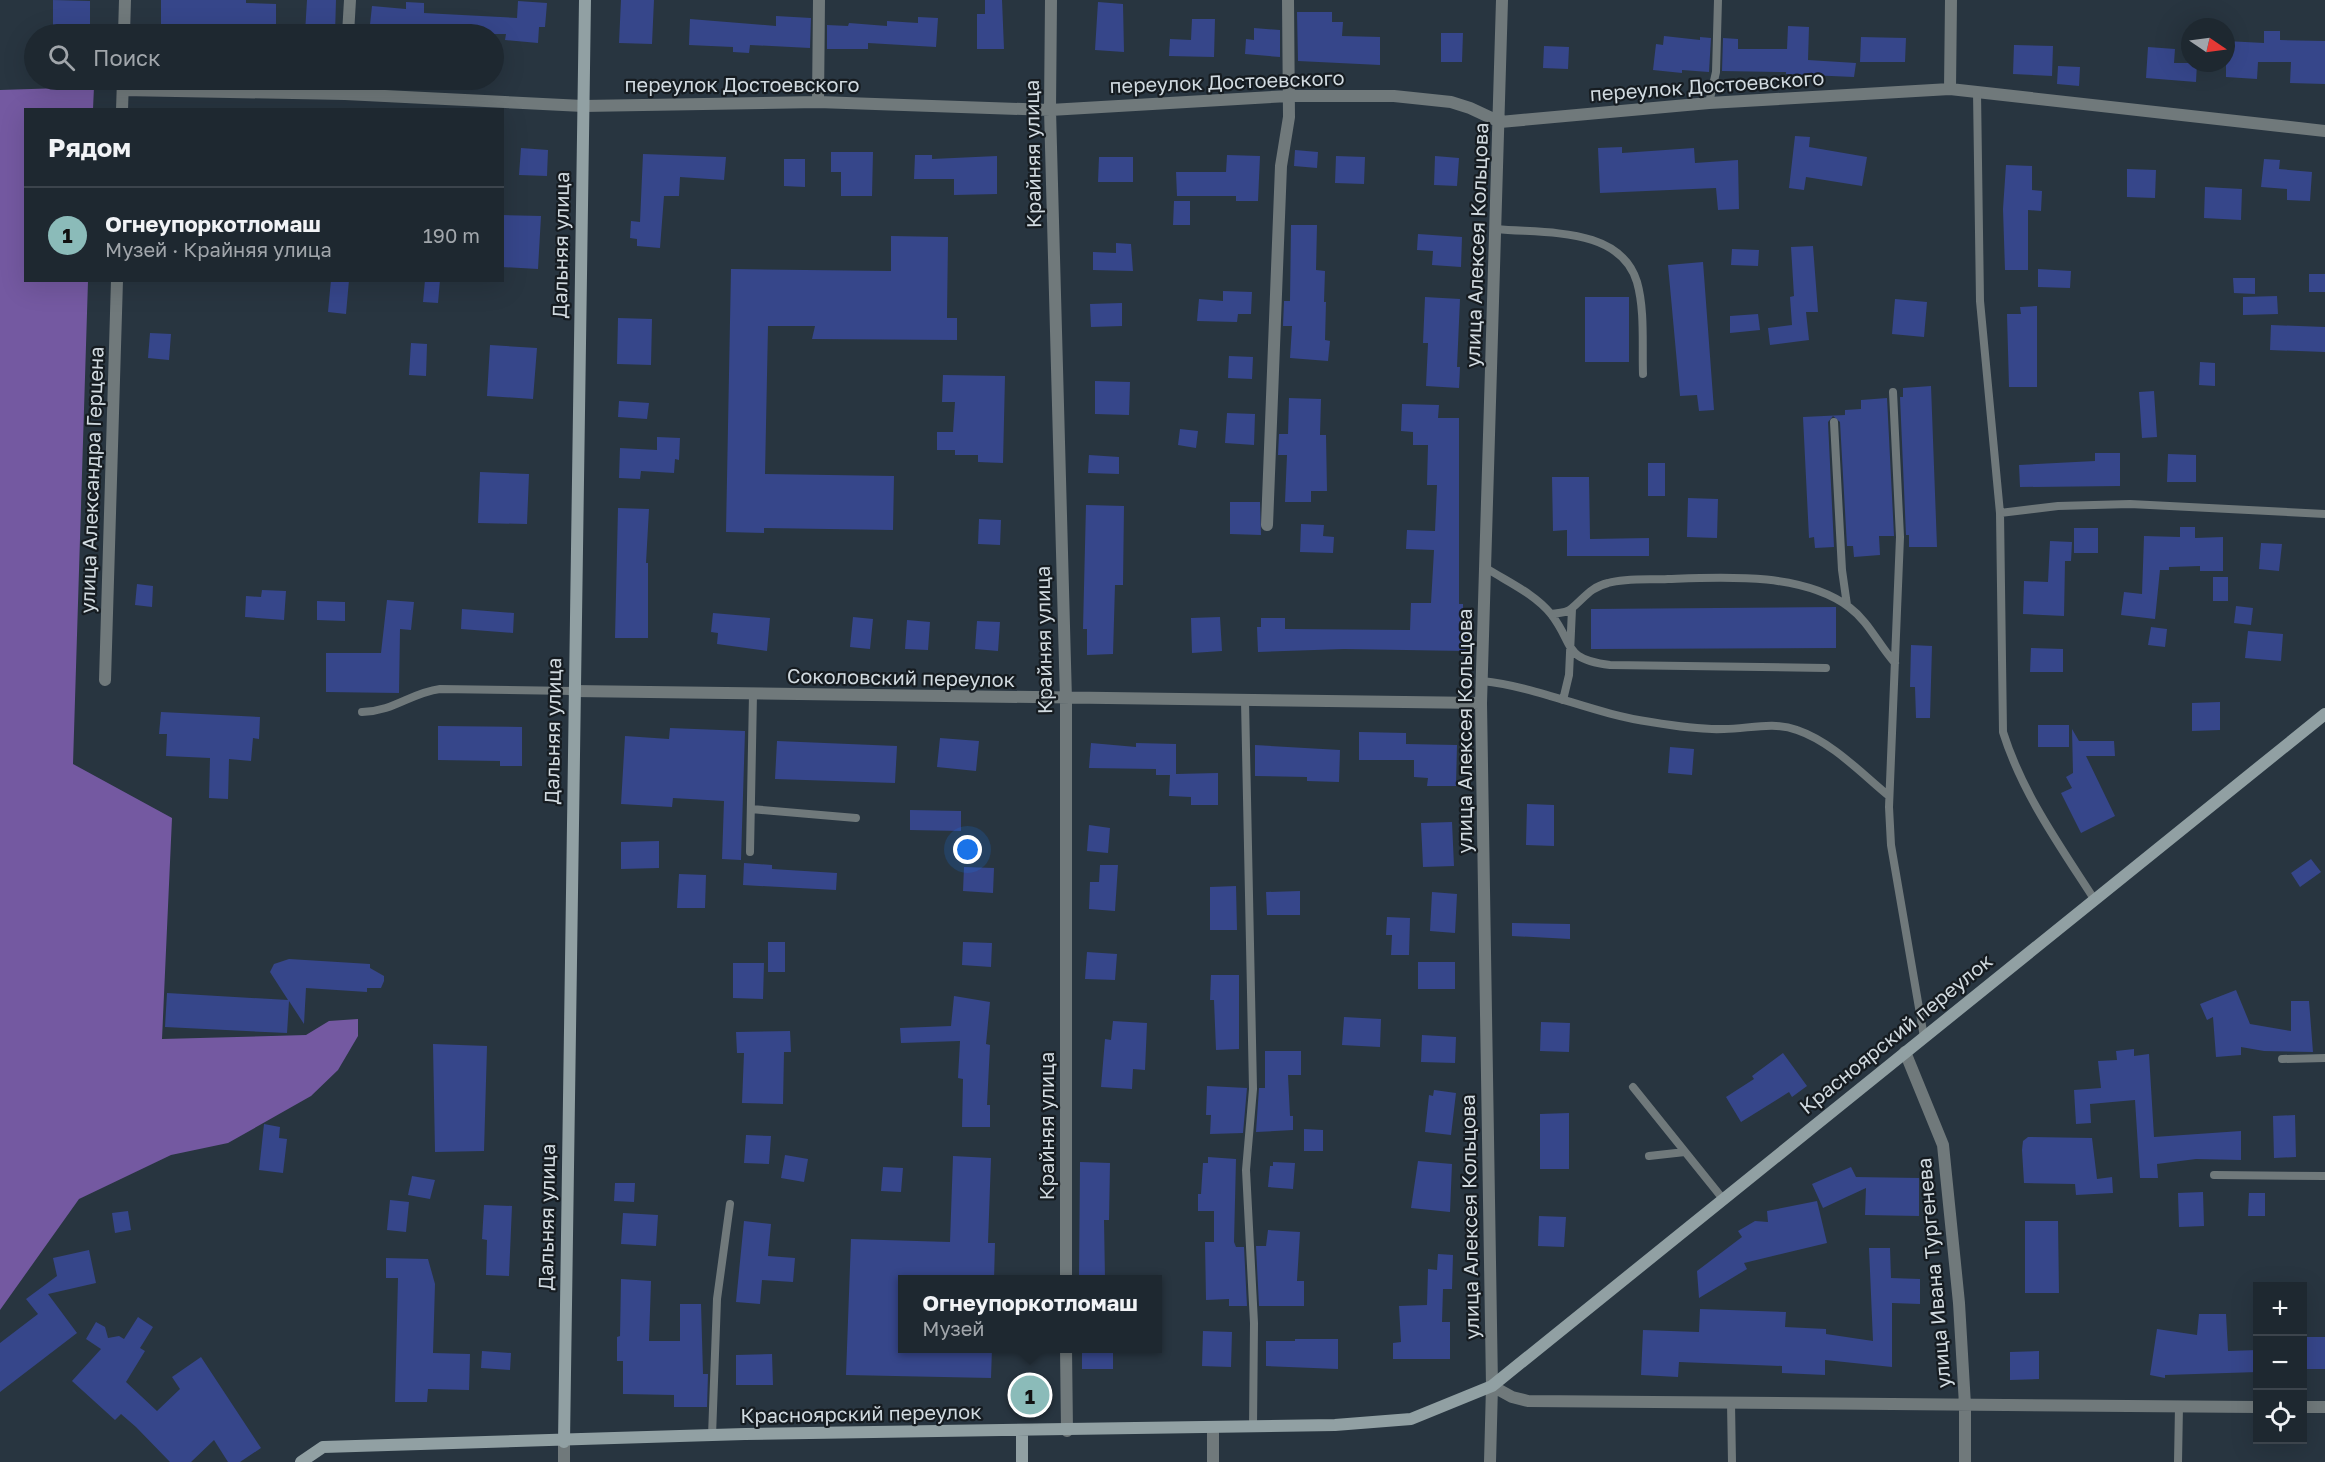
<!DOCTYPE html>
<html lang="ru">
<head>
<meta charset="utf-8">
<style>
  body { margin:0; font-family:"Golos Text",sans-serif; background:#2b343c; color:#f1f3f6 }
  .controls { position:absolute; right:18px; bottom:18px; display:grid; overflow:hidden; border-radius:0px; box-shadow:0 6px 24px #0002 }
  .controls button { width:54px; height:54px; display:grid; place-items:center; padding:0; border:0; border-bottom:2px solid #3c444c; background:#1e2830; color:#f1f3f6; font:30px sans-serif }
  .compass { position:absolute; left:2181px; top:18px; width:54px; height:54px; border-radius:50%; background:#1e2830; box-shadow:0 6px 24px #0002; rotate:103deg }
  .you { position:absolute; left:968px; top:850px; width:21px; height:21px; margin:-15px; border:4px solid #fff; border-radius:50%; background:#1a73e8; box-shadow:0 0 0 9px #1a73e833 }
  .badge { display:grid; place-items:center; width:39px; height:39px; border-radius:50%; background:#8bbbb9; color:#111; font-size:20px; font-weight:700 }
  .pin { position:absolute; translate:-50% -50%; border:3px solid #fff; box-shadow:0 2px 6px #0006 }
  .popup { position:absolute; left:898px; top:1275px; width:264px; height:78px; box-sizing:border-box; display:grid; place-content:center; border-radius:0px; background:#1e2830; filter:drop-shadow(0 2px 4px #0005); font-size:20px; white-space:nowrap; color:#a1a6ab }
  .popup b { font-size:22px; color:#f1f3f6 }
  .popup::after { content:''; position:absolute; left:50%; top:100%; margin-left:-12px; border:12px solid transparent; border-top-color:#1e2830 }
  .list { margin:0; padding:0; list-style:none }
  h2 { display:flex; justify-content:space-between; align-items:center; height:78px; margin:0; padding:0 24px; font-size:26px }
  h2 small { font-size:20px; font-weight:400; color:#a1a6ab }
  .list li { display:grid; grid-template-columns:39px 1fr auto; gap:18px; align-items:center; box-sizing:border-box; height:96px; padding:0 24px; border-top:2px solid #3c444c }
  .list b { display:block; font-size:22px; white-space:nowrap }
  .list p { margin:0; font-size:20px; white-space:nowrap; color:#a1a6ab }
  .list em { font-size:20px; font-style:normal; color:#a1a6ab }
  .icon { flex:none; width:33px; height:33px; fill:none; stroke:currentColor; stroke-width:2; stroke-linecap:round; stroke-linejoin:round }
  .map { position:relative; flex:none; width:2325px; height:1462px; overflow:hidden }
  .search { position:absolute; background:#1e2830; box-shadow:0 6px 24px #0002; left:24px; top:24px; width:480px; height:66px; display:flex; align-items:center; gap:15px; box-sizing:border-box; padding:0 21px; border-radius:33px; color:#a1a6ab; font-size:22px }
  .panel { position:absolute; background:#1e2830; box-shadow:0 6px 24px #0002; left:24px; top:108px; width:480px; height:174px; border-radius:0px }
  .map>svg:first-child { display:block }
  .forest { fill:#7459a1 }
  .building { fill:#36468a }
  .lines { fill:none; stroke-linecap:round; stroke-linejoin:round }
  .lane { stroke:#70797b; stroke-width:8 }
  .street { stroke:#70797b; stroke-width:12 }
  .secondary { stroke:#91a0a3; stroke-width:12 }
  .labels { text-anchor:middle; stroke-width:4.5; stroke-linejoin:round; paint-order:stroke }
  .street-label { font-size:20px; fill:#d1dae0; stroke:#161c21 }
</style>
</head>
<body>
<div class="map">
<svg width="2325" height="1462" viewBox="0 0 2325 1462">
  <rect width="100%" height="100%" fill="#283540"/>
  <!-- forest -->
  <path class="forest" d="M94,87L93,109L26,110V280L88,281L73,764L172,818L162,1039L306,1035L329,1021L358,1019V1036L338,1070L311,1096L228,1143L171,1155L79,1199L0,1310V90Z"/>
  <!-- building -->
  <path class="building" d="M53,0L90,1V33H53Z
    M161,0H246V3L276,4V33L207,31V34H161Z
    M307,0H336L335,34L305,33Z
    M621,0H654L652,44L619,43Z
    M985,0H1002L1004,49H977V14H985Z
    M518,1L547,3L545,27H539L538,43L505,40L506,34H369L372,6L406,9V2L424,3V13L517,18Z
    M1098,2L1123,4L1124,52L1095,50Z
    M1297,12H1332V22H1343L1342,36L1380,37V65L1298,61Z
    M776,16L811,18L810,48L750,45L749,53L733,52V47L689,45L690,19L776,26Z
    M918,17L938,18L936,47L868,43V49H827V25L848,26L849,23L887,26V21L918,23Z
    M1192,19H1215L1214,57L1169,56L1170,39L1191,40Z
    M1788,26L1809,27L1808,60L1856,63L1854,77L1786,74V72L1722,71L1723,38L1738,39V49H1787Z
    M1254,28L1280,30V57L1245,54L1246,39L1254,40Z
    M2264,31H2280V40L2325,41V84L2290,83L2291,62H2258L2257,79L2226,77V41L2264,43Z
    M1441,33H1463L1462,62H1441Z
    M1664,36L1700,40V37L1711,38L1709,72L1682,70V73L1653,70L1656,44L1663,45Z
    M1861,37L1906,38L1905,62H1860Z
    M2014,45L2053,46L2052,76L2013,74Z
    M1544,46L1569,47L1568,69L1543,68Z
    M2148,47L2175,49L2174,63H2197L2196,82L2146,78Z
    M2058,66L2080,67L2079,86L2057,84Z
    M1795,136L1810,137L1809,147L1867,157L1862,186L1806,177L1804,190L1789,188Z
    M1622,147V153L1694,148L1695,163L1738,160L1739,209L1718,210L1716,188L1600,193L1598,148Z
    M521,148L548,150L547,176L519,175Z
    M1295,150L1318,152L1317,168L1294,166Z
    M831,152H873L872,196H841V172H831Z
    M643,154L726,157L724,180L680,177L679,196H664L660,248L637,246V239L630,238L631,221L640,222Z
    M915,155H932V159L997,156V194L954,195V179H914Z
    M1227,155L1260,156L1258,201H1236V196H1177L1176,172H1226Z
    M1336,156L1365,157L1364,184L1335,183Z
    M1435,156L1459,158L1457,186L1434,185Z
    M1099,157H1133V182H1098Z
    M784,159H805V187L784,186Z
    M2264,159L2280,160L2279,169L2312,172L2310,201L2287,200V189L2261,187Z
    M2006,165L2032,166V190L2042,191L2041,211L2028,210V270H2005L2003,209Z
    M2127,169L2156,170L2155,198L2127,197Z
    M2205,187L2242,189L2241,220L2204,218Z
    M1174,201H1190V225H1173Z
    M502,215L541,216L538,269L502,267Z
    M1291,225H1317L1316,270L1325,271L1324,302H1326L1325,340L1330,341L1328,361L1290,358L1292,326H1283L1284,301H1290Z
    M1418,234L1462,237L1461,267L1432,265L1433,251L1417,250Z
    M891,236L948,237L947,318H957V340L812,339L815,326H768L765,474L894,476L893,530L764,528V533L726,532L731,269L891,271Z
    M1116,243L1131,244L1133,271L1093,270V252L1116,253Z
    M1813,246L1818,312H1806L1809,340L1770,345L1768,328L1792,325L1790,297L1794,296L1791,247Z
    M1732,249L1759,250L1758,266L1731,265Z
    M1703,262L1714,410L1699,411L1697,395L1680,396L1668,265Z
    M2038,269L2071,271L2070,288L2038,287Z
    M2309,274H2325V292H2309Z
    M2233,278H2255V294L2234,293Z
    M331,280H349L346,314L328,312Z
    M425,280H440L438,303L423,302Z
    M1223,291L1252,292L1251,314H1238L1237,322L1197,321L1199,299L1223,301Z
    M2277,296L2278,314L2243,315V297Z
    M1425,297L1460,299L1457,367H1460L1459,388L1426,386L1428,343H1423Z
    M1585,297H1629V362H1585Z
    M1895,299L1927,302L1924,337L1892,334Z
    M1122,303V326L1091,327L1090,304Z
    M2037,306V387H2009L2007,314H2021L2020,307Z
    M1758,314L1760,330L1730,333V316Z
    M618,318L652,319L651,365L617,364Z
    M2271,325L2325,327V352L2270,350Z
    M150,333L171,334L169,360L148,358Z
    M411,343L427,344L426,376L409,375Z
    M490,345L537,348L533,399L487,396Z
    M1229,356L1253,357L1252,379L1228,378Z
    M2200,362L2215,363V386L2199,385Z
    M943,375L1005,376L1003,463L978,462V455H955V450H937V432H953L955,402H942Z
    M1095,381L1130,382L1129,415L1095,414Z
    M1931,386L1937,547H1909V535H1906L1900,397H1903V388Z
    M2154,391L2157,437L2142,438L2139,392Z
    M1289,398L1321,399L1320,435H1326L1327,491H1311V502H1285L1287,455H1278L1279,434H1288Z
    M1887,398L1894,536H1879L1880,555L1854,557L1853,546H1847L1840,422L1833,416L1828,422L1834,547L1815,548L1814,537L1809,538L1803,417L1845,415V410L1861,409V400Z
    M619,401L649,403L647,419L618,417Z
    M1402,404L1439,405L1438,418H1459V604H1463V620H1467L1466,651L1344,649L1258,652L1257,627H1261V618H1285V629L1410,630L1411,603H1431L1434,550L1406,549L1407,530L1435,531L1437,485H1427L1428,445H1413V432L1401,431Z
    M1227,413L1255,414L1254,445L1225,443Z
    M1180,429L1198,431L1196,448L1178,445Z
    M657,437L680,438L679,460L675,459L674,473L641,471L640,479L619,478L620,448L657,450Z
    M2095,453H2120V486L2020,487L2019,465L2095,461Z
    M2168,454L2196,455V482H2167Z
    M1089,455L1119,457V474L1088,473Z
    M1648,463H1665V496H1648Z
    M480,472L529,474L527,524L478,523Z
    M1552,477H1589L1590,539L1649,538V556H1567V530L1553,531Z
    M1688,498L1718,499L1717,538L1687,537Z
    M1230,502H1260L1261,535L1230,534Z
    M1086,505L1124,506L1123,585H1115L1113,654L1087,655V629H1083Z
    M618,508L649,509L646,563H648V638H615Z
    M979,519L1001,520L1000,545L978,544Z
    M1301,524L1324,525L1323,536L1334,537L1333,553L1300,552Z
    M2180,527H2195V538L2223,537V571H2200V566L2169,567V570H2160L2155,619L2121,615L2124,592L2142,594L2144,536L2180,537Z
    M2074,528H2098V553H2074Z
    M2050,541L2072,542L2071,561H2065L2064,616L2023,614L2024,581L2048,582Z
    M2261,543L2282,544L2279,571L2259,569Z
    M2213,577H2228V601H2213Z
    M137,584L153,586L152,607L135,605Z
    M262,590L286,591L284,620L245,617L246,596L261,597Z
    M387,600L414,602L411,630L400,629L399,693L326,692V653H381Z
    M317,601L345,602V621L317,620Z
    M2236,606L2253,608L2251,625L2234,623Z
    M1836,607V648L1591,649V609Z
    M462,609L514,613L513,633L461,629Z
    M713,613L770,618L767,651L717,644L718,633L711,632Z
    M853,617L873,619L870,649L850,647Z
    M1220,617L1222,651L1192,653L1191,618Z
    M907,620L930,622L928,650L905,649Z
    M977,621L1000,622L998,651L975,649Z
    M2151,627L2167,629L2165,647L2148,645Z
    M2248,631L2283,634L2281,661L2245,658Z
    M1911,645L1932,646L1930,718H1916L1915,687H1910Z
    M2031,648L2063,649V672H2030Z
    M2220,702V730L2192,731V703Z
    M161,712L260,717L259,739L253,738L251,761L229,759L228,799L209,798L210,758L166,756L167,734H159Z
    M2038,725H2069V747H2038Z
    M438,726L522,727V766H500V761L438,760Z
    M670,728L745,731L741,860L722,859L724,801L673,798L672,807L621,804L625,736L669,739Z
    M2072,729L2079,741H2114L2115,756H2086L2115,816L2081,833L2061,793L2072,788L2066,777L2073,773Z
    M1359,732L1406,733V744L1457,745L1456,786H1427L1428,778L1414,777V760H1359Z
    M940,738L979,741L976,771L937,767Z
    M777,741L897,746L895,783L775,779Z
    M1091,743L1136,747V743L1176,744V774L1218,773V805H1191V797L1169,796L1170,775H1156V769L1089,768Z
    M1255,745L1340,750L1339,782L1307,781V777L1255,776Z
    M1670,747L1694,749L1692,775L1668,773Z
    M1527,804L1554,805V846L1526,845Z
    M910,810L961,811V831L910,830Z
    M1452,822L1454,866L1423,867L1421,823Z
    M1089,825L1110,828L1108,853L1087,851Z
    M659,841V868L621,869V842Z
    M2311,859L2321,872L2300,887L2291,873Z
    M744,863L772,865V869L837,873L836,890L743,885Z
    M1100,865H1118L1115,911L1089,909L1090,882H1099Z
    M964,867L994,868L993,893L963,891Z
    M679,874L706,875L705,908H677Z
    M1236,886L1237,930H1210V887Z
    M1300,891V915H1267L1266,892Z
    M1432,892L1457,894L1455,933L1430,931Z
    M1387,917L1410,918L1409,955H1391L1392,935H1386Z
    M1512,923L1570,924V939L1512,936Z
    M768,942H785V972H768Z
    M963,942L992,943L991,967L962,965Z
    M1087,952L1117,954L1115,980L1085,979Z
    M289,959L370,964V968L384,976V981L381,988H367V992L306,988L304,1024L289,1001L287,1033L165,1027L167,993L288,1000L270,972L274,964Z
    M1418,962H1455V989H1418Z
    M733,963H764L763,999L733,998Z
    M1211,975H1239V1049L1216,1050L1214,1000H1210Z
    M2236,990L2250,1024L2291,1031V1001H2309L2313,1052L2264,1051L2241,1047V1055L2216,1057L2213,1017L2207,1020L2200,1004Z
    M954,996L990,1002L986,1044L990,1045L987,1105H990V1127H962L963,1079L958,1078L960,1041L901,1043L900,1028L951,1026Z
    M1344,1017L1381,1019L1380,1047L1342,1045Z
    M1113,1021L1147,1023L1145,1070L1133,1069L1132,1089L1101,1087L1105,1039L1111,1040Z
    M1541,1022L1570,1023L1569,1052L1540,1051Z
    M790,1031L791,1052H784L783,1104L742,1103L744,1053H737L736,1032Z
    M1422,1035L1456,1037L1455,1063L1421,1062Z
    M433,1044L487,1046L484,1151L435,1152Z
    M2134,1049V1056L2149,1054L2154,1137L2241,1131V1160L2196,1159L2157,1164L2158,1178H2140L2135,1100L2090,1104L2091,1123L2076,1124L2074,1090L2101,1088L2098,1061L2117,1060L2116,1051Z
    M1265,1051H1301V1075H1288L1290,1116H1293V1130L1256,1132L1259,1088H1265Z
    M1783,1053L1807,1086L1792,1097L1789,1092L1741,1122L1726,1097L1754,1079L1752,1076Z
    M1207,1086L1247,1088L1243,1133L1210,1134L1211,1115H1206Z
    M1434,1090L1456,1093L1451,1135L1425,1132L1429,1095L1433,1096Z
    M1569,1113V1169H1540V1114Z
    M2295,1115L2296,1157L2274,1158L2273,1116Z
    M264,1124L280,1127L279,1138L287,1139L283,1173L259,1170Z
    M1304,1129L1323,1130V1151H1304Z
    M746,1135L771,1136L769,1164L744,1163Z
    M2028,1137L2092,1138L2097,1179L2112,1177L2113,1193L2076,1195L2075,1184L2024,1183L2022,1150L2023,1141Z
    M785,1155L808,1159L804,1182L781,1178Z
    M953,1156L991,1158L988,1243H995L994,1280L903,1276V1348H992L991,1378L846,1375L851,1239L950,1242Z
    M1208,1157L1236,1159L1234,1242L1236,1247H1244L1247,1306H1229V1299L1206,1300L1205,1242H1214V1211H1198V1194H1201L1203,1163H1208Z
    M1418,1161L1452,1164L1450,1212L1411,1208Z
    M1080,1162L1110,1163L1109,1220H1104L1105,1279H1079Z
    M1273,1162L1295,1163L1293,1189L1268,1187L1270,1166H1273Z
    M883,1167L903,1168L901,1192L881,1191Z
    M1851,1167L1856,1177L1919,1178V1216L1865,1215L1866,1188L1823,1208L1812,1184Z
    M412,1176L435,1180L430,1199L408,1195Z
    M615,1183H635L634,1202L614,1201Z
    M2203,1192L2204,1226L2179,1227L2178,1193Z
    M2249,1193H2265V1216H2248Z
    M390,1200L409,1202L406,1232L387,1230Z
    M1817,1201L1827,1243L1744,1263L1747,1269L1699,1298L1697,1271L1742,1237L1738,1231L1755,1221L1768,1222L1767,1211Z
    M484,1205L512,1206L509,1276L486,1275L487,1240L482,1239Z
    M128,1211L131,1230L115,1233L112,1213Z
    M623,1213L658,1215L656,1246L621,1244Z
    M1539,1216L1566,1217L1564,1247L1538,1246Z
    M744,1221L771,1224L768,1256L795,1258L793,1282L762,1280L760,1304L736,1302Z
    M2025,1221H2058L2059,1293H2025Z
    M1268,1230L1300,1232L1297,1281H1304V1306H1259L1256,1246H1266Z
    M1869,1248H1890L1891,1278L1920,1279V1304L1892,1303V1367L1825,1360V1375L1782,1373V1366L1679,1362L1678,1377L1641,1375L1643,1330L1699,1332L1700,1309L1786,1312L1785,1327L1826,1329V1334L1873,1341Z
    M89,1250L96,1283L48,1294L77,1333L0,1392V1343L38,1314L26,1299L57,1276L53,1258Z
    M1438,1254L1453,1255L1452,1289H1443L1442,1322H1450V1359H1393V1343L1401,1342L1399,1306L1427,1305L1428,1269L1437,1270Z
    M386,1258L428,1259L435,1284L433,1353L470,1354L469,1390L428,1389L427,1402H395L398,1278H386Z
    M621,1279L651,1281L649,1341H680V1304H701L703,1374H708L707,1407H674V1395L623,1394V1361H617V1337L620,1336Z
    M2199,1314H2226L2228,1351L2258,1350V1372L2165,1375V1378L2150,1375L2157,1329L2197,1335Z
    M138,1317L153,1327L140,1348L145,1351L126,1382L157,1411L180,1389L172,1377L201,1357L261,1448L240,1462H228L214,1440L191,1462H170L136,1427L121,1414L115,1420L72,1381L101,1349L86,1339L96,1322L105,1327L108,1338L119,1336L124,1339Z
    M1203,1331L1232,1332L1231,1367L1202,1366Z
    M2302,1337H2325V1369H2302Z
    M1295,1339H1338V1369L1266,1366V1341H1295Z
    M1082,1348H1113V1369H1082Z
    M482,1351L511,1353L510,1370L481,1368Z
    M2039,1351V1379L2010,1380V1352Z
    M772,1354L773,1385H736V1355Z"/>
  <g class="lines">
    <!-- lane -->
    <path class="lane" d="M1977,92L1980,301L2000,513L2003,732C2022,793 2060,846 2094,899
      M1709,103L1716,72L1718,0
      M1497,229C1544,234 1620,226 1637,282C1645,310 1642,345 1643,374
      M1893,392L1900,537L1889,807L1891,845L1924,1037
      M1834,422L1842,570L1847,605
      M2000,513L2058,506L2130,504L2325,514
      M1486,568C1508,582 1535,594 1551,614C1575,645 1562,659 1610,665L1826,668
      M1551,614C1558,613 1567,613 1572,608C1585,597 1591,587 1608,583C1627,578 1648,580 1668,579C1723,577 1802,572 1849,607C1869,622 1878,644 1895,663
      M1482,681C1540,687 1593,714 1651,722C1675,726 1700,730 1724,729C1748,729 1773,721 1797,730C1832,742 1861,773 1889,796
      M1563,700L1569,675L1572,609
      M1245,701L1253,1089L1246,1170L1254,1323L1253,1427
      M362,712C395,711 410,693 440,689L573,691
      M751,809L856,818
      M750,852L753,694
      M2282,1059L2325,1058
      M1633,1087L1723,1199
      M1649,1156L1685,1152
      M2214,1175L2325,1176
      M1731,1403L1732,1462
      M712,1436L717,1299L730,1204
      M2178,1462L2179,1406"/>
    <!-- street -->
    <path class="street" d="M1051,0L1050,110L1066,700V1280
      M124,34L125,0
      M348,34L350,0
      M1950,89L1951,0
      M123,90L345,94L583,106L818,102L1050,110L1289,96H1394L1451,102L1470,108L1500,122L1709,103L1950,89L2325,131
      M345,94L346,80
      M818,102L819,0
      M122,110L123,80
      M1267,525L1281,166L1289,117L1288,0
      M105,680L117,280
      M573,691L1481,703
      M1905,1052L1943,1145L1959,1303L1965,1405V1462
      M1066,1348L1067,1431
      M1492,1386L1512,1397L1528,1401L2258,1407
      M2302,1407H2325
      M1213,1427V1462
      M564,1462V1442
      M1490,1462L1492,1386L1481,703L1502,0"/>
    <!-- secondary -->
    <path class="secondary" d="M564,1442L585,0
      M301,1462L323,1447L745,1434L1335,1425L1411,1419L1492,1386L2325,714
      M1022,1462V1432"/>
  </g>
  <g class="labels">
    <!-- street labels -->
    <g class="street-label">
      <text transform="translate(1227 82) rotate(-2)" y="7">переулок Достоевского</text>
      <text x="742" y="92">переулок Достоевского</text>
      <text transform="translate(1707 86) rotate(-4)" y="7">переулок Достоевского</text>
      <text transform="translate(1033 154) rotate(-91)" y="7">Крайняя улица</text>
      <text transform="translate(561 245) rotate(-89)" y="7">Дальняя улица</text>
      <text transform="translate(1477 245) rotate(-88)" y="7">улица Алексея Кольцова</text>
      <text transform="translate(92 480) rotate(-88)" y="7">улица Александра Герцена</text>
      <text transform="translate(1044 640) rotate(-91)" y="7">Крайняя улица</text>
      <text transform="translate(901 678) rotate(1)" y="7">Соколовский переулок</text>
      <text transform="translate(553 731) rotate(-89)" y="7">Дальняя улица</text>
      <text transform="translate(1465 731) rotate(-90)" y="7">улица Алексея Кольцова</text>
      <text transform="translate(1896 1034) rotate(-39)" y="7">Красноярский переулок</text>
      <text transform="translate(1047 1126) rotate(-90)" y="7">Крайняя улица</text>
      <text transform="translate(547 1217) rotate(-89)" y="7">Дальняя улица</text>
      <text transform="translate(1470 1217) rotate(-91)" y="7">улица Алексея Кольцова</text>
      <text transform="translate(1934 1273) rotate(-95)" y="7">улица Ивана Тургенева</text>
      <text transform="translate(861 1414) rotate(-1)" y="7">Красноярский переулок</text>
    </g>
  </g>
</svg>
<div class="controls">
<button>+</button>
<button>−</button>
<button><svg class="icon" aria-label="locate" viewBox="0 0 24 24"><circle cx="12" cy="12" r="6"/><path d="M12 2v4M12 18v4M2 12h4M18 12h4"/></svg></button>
</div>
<svg class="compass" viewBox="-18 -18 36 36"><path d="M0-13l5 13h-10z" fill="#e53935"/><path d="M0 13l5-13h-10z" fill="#a1a6ab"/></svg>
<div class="you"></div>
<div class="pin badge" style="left:1030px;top:1395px">1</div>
<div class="popup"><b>Огнеупоркотломаш</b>Музей</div>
<div class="search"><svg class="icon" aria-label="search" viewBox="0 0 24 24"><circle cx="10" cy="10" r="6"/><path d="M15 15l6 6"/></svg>Поиск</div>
<section class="panel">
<h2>Рядом<small></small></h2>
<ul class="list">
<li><span class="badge">1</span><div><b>Огнеупоркотломаш</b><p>Музей · Крайняя улица</p></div><em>190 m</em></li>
</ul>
</section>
</div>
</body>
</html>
